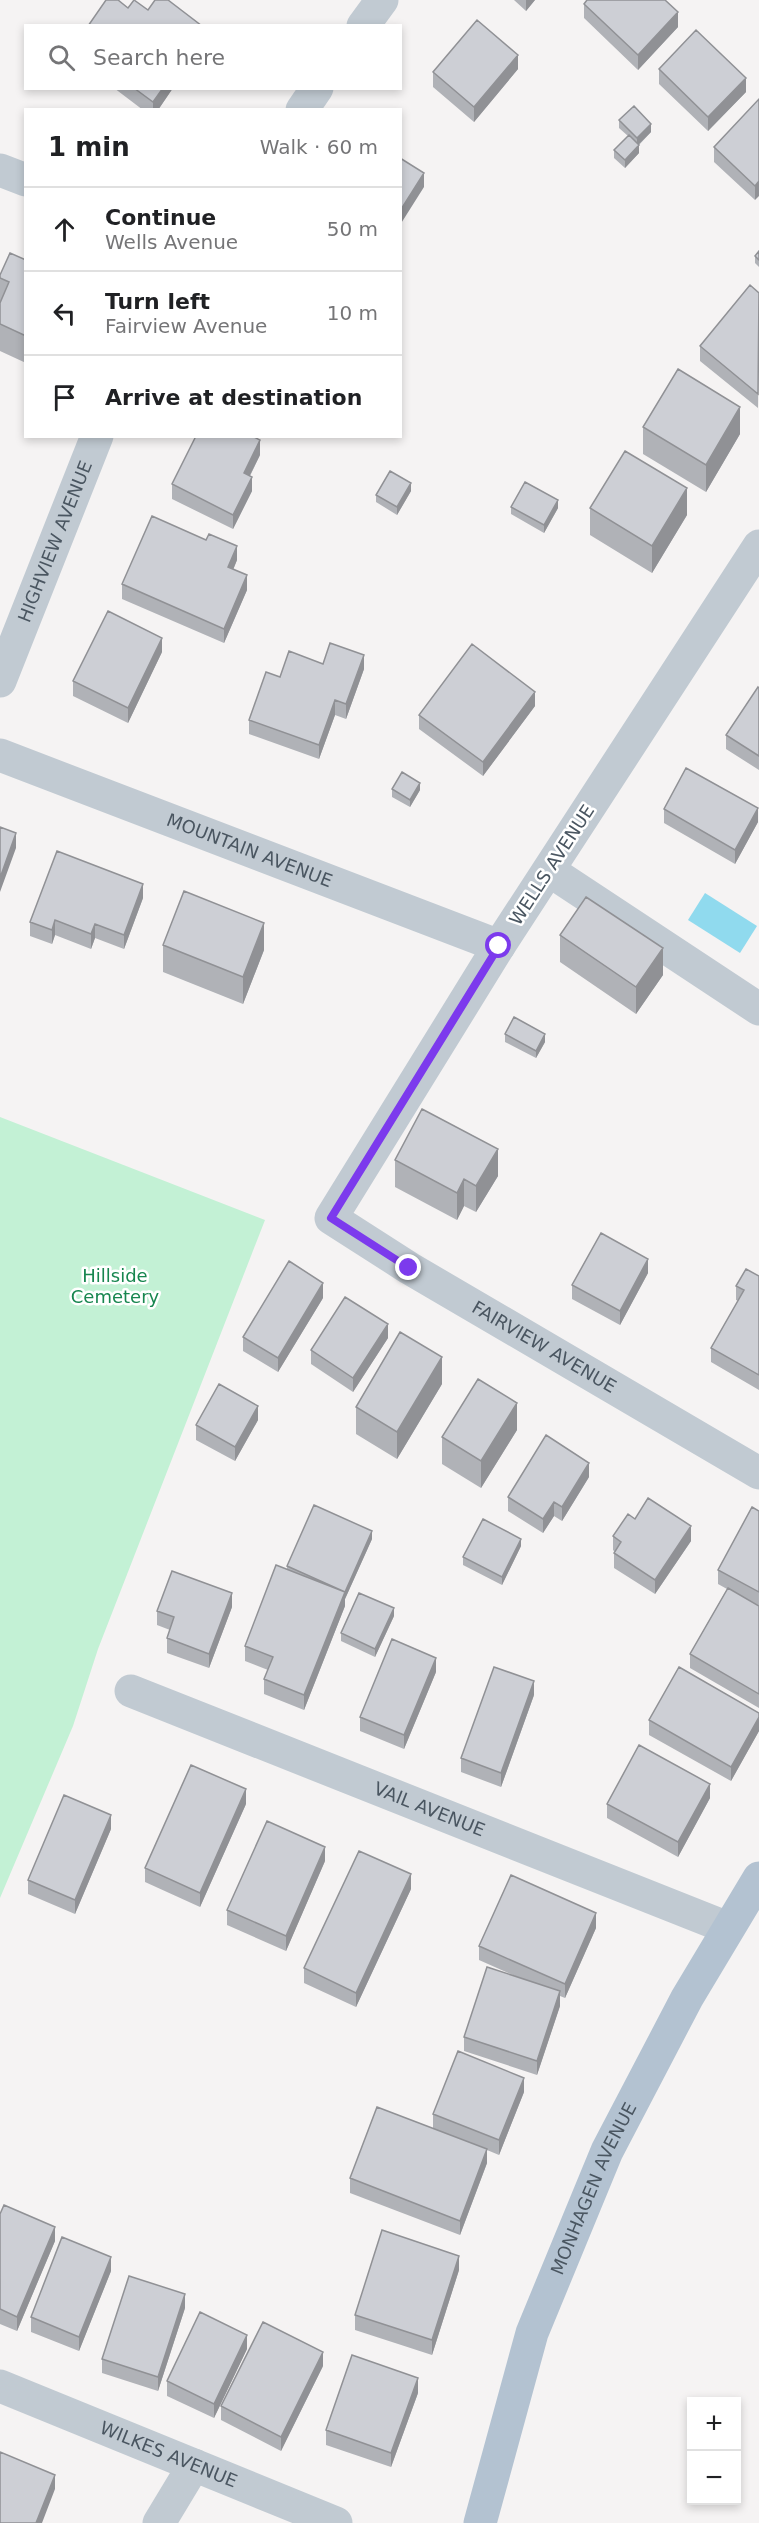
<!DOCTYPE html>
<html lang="en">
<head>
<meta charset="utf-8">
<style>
  body { margin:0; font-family:"DejaVu Sans",sans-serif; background:#f2f2f2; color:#202124 }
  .controls { position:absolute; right:18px; bottom:18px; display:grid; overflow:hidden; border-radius:0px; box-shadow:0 3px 9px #0003 }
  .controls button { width:54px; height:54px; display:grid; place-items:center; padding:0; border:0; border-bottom:2px solid #e0e0e0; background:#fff; color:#202124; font:30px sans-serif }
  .stop { position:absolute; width:18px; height:18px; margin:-14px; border:4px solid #7c3aed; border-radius:50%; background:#fff }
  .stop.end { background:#7c3aed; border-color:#fff; box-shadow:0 2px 6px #0008 }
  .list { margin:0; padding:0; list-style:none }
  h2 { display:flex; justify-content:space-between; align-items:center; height:78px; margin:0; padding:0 24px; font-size:26px }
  h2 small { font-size:20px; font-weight:400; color:#757577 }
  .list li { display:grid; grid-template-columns:39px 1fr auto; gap:18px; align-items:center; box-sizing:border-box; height:84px; padding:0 24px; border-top:2px solid #e0e0e0 }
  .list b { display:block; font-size:22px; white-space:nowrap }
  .list p { margin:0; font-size:20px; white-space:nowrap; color:#757577 }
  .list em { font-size:20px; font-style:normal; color:#757577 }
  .icon { flex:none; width:33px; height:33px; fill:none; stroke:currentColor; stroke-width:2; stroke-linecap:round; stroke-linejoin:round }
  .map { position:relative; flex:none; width:759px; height:2523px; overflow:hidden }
  .search { position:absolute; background:#fff; box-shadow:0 3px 9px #0003; left:24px; top:24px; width:378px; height:66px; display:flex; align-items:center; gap:15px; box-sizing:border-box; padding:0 21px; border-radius:0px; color:#757577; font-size:22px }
  .panel { position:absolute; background:#fff; box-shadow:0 3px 9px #0003; left:24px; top:108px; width:378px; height:330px; border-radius:0px }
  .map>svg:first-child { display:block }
  .green { fill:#c3f1d5 }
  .water { fill:#90daee }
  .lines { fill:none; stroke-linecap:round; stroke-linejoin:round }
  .minor { stroke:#c1cad2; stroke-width:33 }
  .major { stroke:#b3c2d1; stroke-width:33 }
  .wall { fill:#b0b2b7 }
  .shaded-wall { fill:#909195 }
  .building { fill:#cdcfd5; stroke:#909195; stroke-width:1.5 }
  .route { stroke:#7c3aed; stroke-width:8 }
  .labels { text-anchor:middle; stroke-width:5; stroke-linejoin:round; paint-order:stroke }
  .street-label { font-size:18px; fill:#4a5661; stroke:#fff }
  .park-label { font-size:18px; fill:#17864f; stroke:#fff }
</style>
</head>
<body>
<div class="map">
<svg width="759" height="2523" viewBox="0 0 759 2523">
  <rect width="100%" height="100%" fill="#f5f3f3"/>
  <!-- green -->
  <path class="green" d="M0,1117L265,1220L98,1649L73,1726L0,1898Z"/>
  <!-- water -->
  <path class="water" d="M705,893L757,926L740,953L688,920Z"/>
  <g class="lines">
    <!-- minor -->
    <g class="minor">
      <path d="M363,26L382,0"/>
      <path d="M302,110L317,88"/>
      <path d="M0,170L26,180"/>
      <path id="s1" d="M759,546L499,946L331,1218L409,1268L759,1473"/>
      <path id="s2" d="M0,681L97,436"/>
      <path id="s3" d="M0,755L499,946"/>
      <path d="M550,871L759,1009"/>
      <path id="s4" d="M131,1691L728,1928"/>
      <path id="s5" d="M0,2386L336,2523"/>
      <path d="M159,2523L194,2465"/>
    </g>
    <!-- major -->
    <path class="major" id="s6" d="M480,2523L532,2333L607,2151L687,1998L759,1878"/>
  </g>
  <!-- wall -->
  <path class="wall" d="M514,0H535L526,11Z
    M584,4L678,27L638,70L584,18Z
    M518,69L474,122L433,87V72Z
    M659,69L746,92L708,131L659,84Z
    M114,88H173L158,110H143Z
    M759,99L755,200L714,162V147Z
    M619,120L651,132L639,145V153L625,168L614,158V150L628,136L619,128Z
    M759,251V267L755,263V256Z
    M26,260V363L0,351V275Z
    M759,293L758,408L700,361V346Z
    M643,427L740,434L706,492L643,454Z
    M260,455L250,476L252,491L233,529L172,499V484Z
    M411,491L397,515L376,502V495Z
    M511,507L558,508L544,533L511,514Z
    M590,508L687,515L652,573L590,535Z
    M237,560L233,570L247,590L224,643L122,599V584Z
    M162,652L128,723L73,696V681Z
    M323,664L364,669L346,719L335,715L319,759L249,734V720L280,677Z
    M759,688V770L726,749V735Z
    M535,706L483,776L419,729V715Z
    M392,789L420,790L410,807L392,797Z
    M664,809L758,822L735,864L664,823Z
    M143,898L124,949L95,938L91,949L55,935L52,944L30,936V922Z
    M560,935L663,975L636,1014L560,962Z
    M163,945L264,950L243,1004L163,972Z
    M505,1034L545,1042L536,1058L505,1042Z
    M395,1160L498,1176L476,1212L464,1206L457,1220L395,1187Z
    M648,1273L620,1325L572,1299V1285Z
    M759,1276V1390L711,1362V1348L738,1301L736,1300V1286Z
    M323,1298L278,1372L243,1351V1337Z
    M388,1338L353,1392L311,1364V1350Z
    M442,1384L397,1459L356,1434V1407Z
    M258,1420L235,1461L196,1440V1425Z
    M517,1430L481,1488L442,1464V1437Z
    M589,1477L562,1521L554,1516L543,1533L508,1511V1497Z
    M759,1511V1708L690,1668V1654L727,1589L718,1584V1570Z
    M635,1519L691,1541L655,1594L614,1568V1553L615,1552L613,1550V1536Z
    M372,1539L345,1599V1606L304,1710L264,1694V1679L268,1670L245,1661V1646L287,1569V1566Z
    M521,1546L502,1585L463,1565V1557Z
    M232,1607L209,1668L167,1653V1638L170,1630L157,1625V1611Z
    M394,1616L375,1657L341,1641V1633Z
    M436,1672L404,1749L360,1731V1717Z
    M534,1695L501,1787L461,1772V1758Z
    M759,1713V1731L731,1781L649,1735V1720Z
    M710,1798L678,1857L607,1818V1804Z
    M246,1804L200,1907L145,1882V1868Z
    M111,1829L75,1914L28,1894V1880Z
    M325,1861L286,1951L227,1925V1910Z
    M411,1889L356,2007L304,1983V1968Z
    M596,1928L565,1998L560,1996V2006L537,2075L464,2051V2037L522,1979L479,1960V1946Z
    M524,2092L499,2155L487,2150V2163L460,2235L350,2193V2178L433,2128V2114Z
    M0,2214L55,2241L17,2331L0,2324Z
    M459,2270L432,2355L355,2330V2315Z
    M111,2271L79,2351L31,2332V2317Z
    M185,2308L158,2391L102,2373V2359Z
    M247,2349L214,2418L167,2396V2381Z
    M323,2366L281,2451L221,2420V2406Z
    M418,2393L391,2467L326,2445V2430Z"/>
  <!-- shaded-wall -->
  <path class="shaded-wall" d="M526,0H535L526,11Z
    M678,12V27L638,70V55Z
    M518,55V69L474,122V107Z
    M746,78V92L708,131V117Z
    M163,88H173L158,110H153V102Z
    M651,124V132L637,146V138Z
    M639,145V153L625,168V160Z
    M424,173V187L400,225V211Z
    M759,181V196L755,200V186Z
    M740,407V434L706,492V465Z
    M260,440V455L244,487V473Z
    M252,477V491L233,529V515Z
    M411,483V491L397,515V507Z
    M687,488V515L652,573V546Z
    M558,500V508L544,533V525Z
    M237,546V560L228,582V567Z
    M247,575V590L224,643V629Z
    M162,638V652L128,723V708Z
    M364,655V669L346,719V704Z
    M535,692V706L483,776V762Z
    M335,700V715L319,759V745Z
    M420,783V790L410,807V800Z
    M758,808V822L735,864V850Z
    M16,833V848L0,892V878Z
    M143,884V898L124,949V935Z
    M55,920V935L52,944V930Z
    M264,923V950L243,1004V977Z
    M95,924V938L91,949V934Z
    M663,948V975L636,1014V987Z
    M545,1034V1042L536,1058V1051Z
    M498,1149V1176L476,1212V1186Z
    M464,1179V1206L457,1220V1193Z
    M648,1259V1273L620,1325V1311Z
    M323,1283V1298L278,1372V1358Z
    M388,1324V1338L353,1392V1378Z
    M442,1357V1384L397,1459V1432Z
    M517,1403V1430L481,1488V1461Z
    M258,1406V1420L235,1461V1447Z
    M589,1463V1477L562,1521V1507Z
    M554,1502V1516L543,1533V1519Z
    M691,1526V1541L655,1594V1580Z
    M372,1531V1539L345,1599V1592Z
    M521,1539V1546L502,1585V1577Z
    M345,1592V1606L304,1710V1695Z
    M232,1593V1607L209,1668V1654Z
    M394,1608V1616L375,1657V1649Z
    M436,1658V1672L404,1749V1735Z
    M534,1681V1695L501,1787V1773Z
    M759,1717V1731L731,1781V1767Z
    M710,1784V1798L678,1857V1842Z
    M246,1789V1804L200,1907V1893Z
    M111,1815V1829L75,1914V1900Z
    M325,1847V1861L286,1951V1936Z
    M411,1874V1889L356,2007V1993Z
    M596,1913V1928L565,1998V1984Z
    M560,1991V2006L537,2075V2061Z
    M524,2078V2092L499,2155V2140Z
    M487,2149V2163L460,2235V2221Z
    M55,2227V2241L17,2331V2317Z
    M459,2256V2270L432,2355V2340Z
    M111,2257V2271L79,2351V2337Z
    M185,2294V2308L158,2391V2377Z
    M247,2335V2349L214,2418V2404Z
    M323,2352V2366L281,2451V2437Z
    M418,2378V2393L391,2467V2453Z
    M55,2475V2489L42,2523H36Z"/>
  <!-- building -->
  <path class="building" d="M106,0H118L128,8L134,0L148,10L155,0H168L202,26H88Z
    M587,0H665L678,12L638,55L584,4Z
    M477,20L518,55L474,107L433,72Z
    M696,30L746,78L708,117L659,69Z
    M134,88H163L153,102Z
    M759,99V181L755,186L714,147Z
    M634,106L651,124L637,138L619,120Z
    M629,135L639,145L625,160L614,150Z
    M400,158L424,173L400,211Z
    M759,251V260L755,256Z
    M10,253L26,260V336L0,324V303L9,282L0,278V275Z
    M750,285L759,293L758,394L700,346Z
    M678,369L740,407L706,465L643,427Z
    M196,436H252L260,440L244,473L252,477L233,515L172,484Z
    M625,451L687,488L652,546L590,508Z
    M390,471L411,483L397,507L376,495Z
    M525,482L558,500L544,525L511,507Z
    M152,516L206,540L209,534L237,546L228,567L247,575L224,629L122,584Z
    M108,611L162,638L128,708L73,681Z
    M330,643L364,655L346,704L335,700L319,745L249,720L266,672L280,677L289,651L323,664Z
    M472,644L535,692L483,762L419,715Z
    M758,687L759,688V756L726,735Z
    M686,768L758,808L735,850L664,809Z
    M402,772L420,783L410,800L392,789Z
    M0,827L16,833L0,878Z
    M57,851L143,884L124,935L95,924L91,934L55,920L52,930L30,922Z
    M184,891L264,923L243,977L163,945Z
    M586,897L663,948L636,987L560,935Z
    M514,1017L545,1034L536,1051L505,1034Z
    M422,1109L498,1149L476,1186L464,1179L457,1193L395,1160Z
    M601,1233L648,1259L620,1311L572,1285Z
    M289,1261L323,1283L278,1358L243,1337Z
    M746,1269L759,1276V1375L711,1348L744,1290L736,1286Z
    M345,1297L388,1324L353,1378L311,1350Z
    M400,1332L442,1357L397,1432L356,1407Z
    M478,1379L517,1403L481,1461L442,1437Z
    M219,1384L258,1406L235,1447L196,1425Z
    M546,1435L589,1463L562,1507L554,1502L543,1519L508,1497Z
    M648,1498L691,1526L655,1580L614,1553L621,1542L613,1536L628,1514L635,1519Z
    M314,1505L372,1531L345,1592L287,1566Z
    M752,1507L759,1511V1592L718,1570Z
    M483,1519L521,1539L502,1577L463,1557Z
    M276,1565L345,1592L304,1695L264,1679L273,1657L245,1646Z
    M172,1571L232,1593L209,1654L167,1638L174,1617L157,1611Z
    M728,1588L759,1606V1694L690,1654Z
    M359,1593L394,1608L375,1649L341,1633Z
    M392,1639L436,1658L404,1735L360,1717Z
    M494,1667L534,1681L501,1773L461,1758Z
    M679,1667L759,1713V1717L731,1767L649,1720Z
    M639,1745L710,1784L678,1842L607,1804Z
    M191,1765L246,1789L200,1893L145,1868Z
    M64,1795L111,1815L75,1900L28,1880Z
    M267,1821L325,1847L286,1936L227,1910Z
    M359,1851L411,1874L356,1993L304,1968Z
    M511,1875L596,1913L565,1984L479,1946Z
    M487,1967L560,1991L537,2061L464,2037Z
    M458,2051L524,2078L499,2140L433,2114Z
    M377,2107L487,2149L460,2221L350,2178Z
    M4,2205L55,2227L17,2317L0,2309V2214Z
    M382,2230L459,2256L432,2340L355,2315Z
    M62,2237L111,2257L79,2337L31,2317Z
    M129,2276L185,2294L158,2377L102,2359Z
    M200,2312L247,2335L214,2404L167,2381Z
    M263,2322L323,2352L281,2437L221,2406Z
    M352,2355L418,2378L391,2453L326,2430Z
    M0,2452L55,2475L36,2523H0Z"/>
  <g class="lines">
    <!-- route -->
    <path class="route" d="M409,1268L331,1218L499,946"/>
  </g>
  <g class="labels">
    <!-- street labels -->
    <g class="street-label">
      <text dy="6" stroke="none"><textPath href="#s2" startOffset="150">HIGHVIEW AVENUE</textPath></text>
      <text dy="6" stroke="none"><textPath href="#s3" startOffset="267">MOUNTAIN AVENUE</textPath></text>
      <text transform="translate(552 865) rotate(-57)" y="6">WELLS AVENUE</text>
      <text dy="6" stroke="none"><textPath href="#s1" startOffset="1046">FAIRVIEW AVENUE</textPath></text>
      <text dy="6" stroke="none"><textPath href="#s4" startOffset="321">VAIL AVENUE</textPath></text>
      <text dy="6" stroke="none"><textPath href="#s6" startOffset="354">MONHAGEN AVENUE</textPath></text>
      <text dy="6" stroke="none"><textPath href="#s5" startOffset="182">WILKES AVENUE</textPath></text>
    </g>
    <!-- park labels -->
    <g class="park-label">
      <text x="115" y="1282">Hillside<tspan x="115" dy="21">Cemetery</tspan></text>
    </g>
  </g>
</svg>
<div class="controls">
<button>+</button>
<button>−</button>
</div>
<div class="stop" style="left:499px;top:946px"></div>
<div class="stop end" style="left:409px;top:1268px"></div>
<div class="search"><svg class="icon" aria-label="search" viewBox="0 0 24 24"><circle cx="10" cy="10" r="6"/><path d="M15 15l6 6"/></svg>Search here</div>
<section class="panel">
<h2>1 min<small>Walk · 60 m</small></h2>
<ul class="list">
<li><svg class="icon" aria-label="ahead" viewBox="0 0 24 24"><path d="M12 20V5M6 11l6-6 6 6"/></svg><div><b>Continue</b><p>Wells Avenue</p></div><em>50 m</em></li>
<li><svg class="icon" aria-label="left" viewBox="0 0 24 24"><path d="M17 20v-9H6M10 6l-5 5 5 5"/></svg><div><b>Turn left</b><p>Fairview Avenue</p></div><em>10 m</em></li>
<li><svg class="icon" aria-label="arrive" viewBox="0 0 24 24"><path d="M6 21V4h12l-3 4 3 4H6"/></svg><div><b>Arrive at destination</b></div></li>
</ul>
</section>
</div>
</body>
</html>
